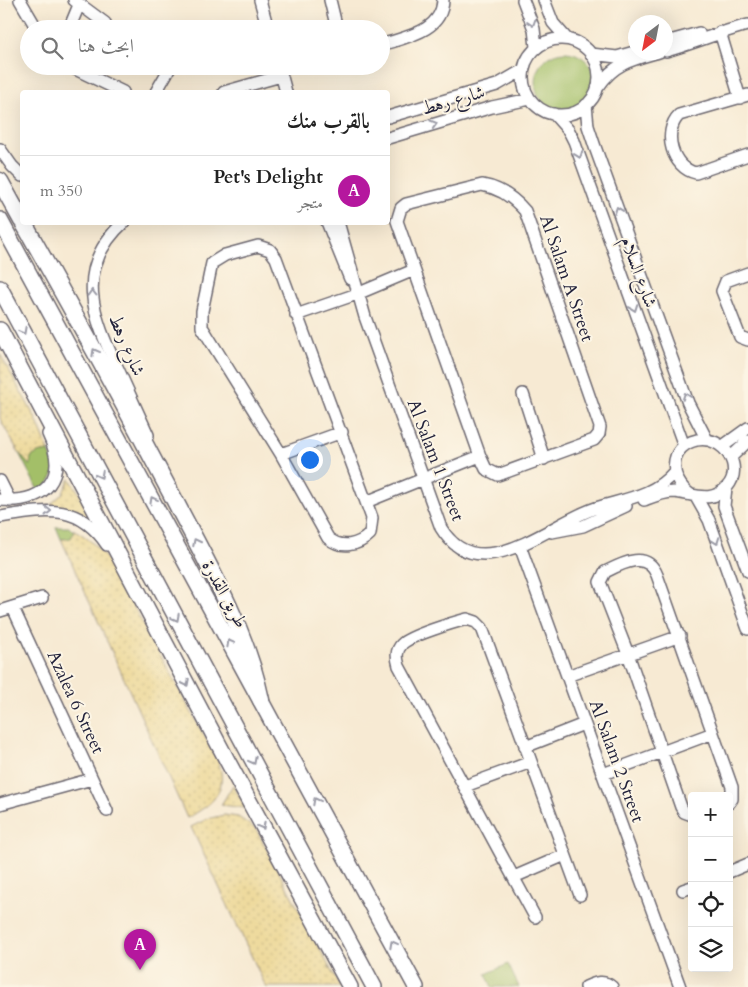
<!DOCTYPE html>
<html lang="ar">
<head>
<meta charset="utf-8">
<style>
  body { margin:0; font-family:Cardo,Amiri,serif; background:#f6f6f6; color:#222; direction:rtl }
  .controls { position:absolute; right:15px; bottom:15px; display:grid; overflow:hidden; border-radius:5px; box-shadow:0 5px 20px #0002 }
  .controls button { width:45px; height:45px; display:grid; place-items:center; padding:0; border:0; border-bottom:1px solid #e0e0e0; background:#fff; color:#222; font:25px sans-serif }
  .compass { position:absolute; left:628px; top:15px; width:45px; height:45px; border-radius:50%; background:#fff; box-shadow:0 5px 20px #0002; rotate:212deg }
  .you { position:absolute; left:309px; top:459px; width:18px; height:18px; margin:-12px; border:4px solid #fff; border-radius:50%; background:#1a73e8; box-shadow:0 0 0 8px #1a73e833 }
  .badge { display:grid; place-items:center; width:32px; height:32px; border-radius:50%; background:#b5179e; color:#fff; font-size:16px; font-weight:700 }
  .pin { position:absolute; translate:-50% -41px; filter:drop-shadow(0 1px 2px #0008) }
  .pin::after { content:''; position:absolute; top:26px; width:18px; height:15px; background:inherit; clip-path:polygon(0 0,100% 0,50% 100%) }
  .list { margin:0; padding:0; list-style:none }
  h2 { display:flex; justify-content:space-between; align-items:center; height:65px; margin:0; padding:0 20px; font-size:21px }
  h2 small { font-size:16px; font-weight:400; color:#767676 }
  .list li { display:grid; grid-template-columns:32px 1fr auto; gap:15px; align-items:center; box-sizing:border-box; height:70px; padding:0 20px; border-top:1px solid #e0e0e0 }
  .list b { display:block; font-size:19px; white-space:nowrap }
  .list p { margin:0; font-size:16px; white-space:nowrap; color:#767676 }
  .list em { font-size:16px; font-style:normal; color:#767676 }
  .icon { flex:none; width:28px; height:28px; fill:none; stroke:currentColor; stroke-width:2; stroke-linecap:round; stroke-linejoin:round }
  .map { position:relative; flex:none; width:748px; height:987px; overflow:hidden; direction:ltr }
  .search { position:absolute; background:#fff; box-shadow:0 5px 20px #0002; left:20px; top:20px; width:370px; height:55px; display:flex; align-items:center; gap:12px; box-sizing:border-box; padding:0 18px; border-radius:28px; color:#767676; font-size:19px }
  .panel { position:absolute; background:#fff; box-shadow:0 5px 20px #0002; left:20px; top:90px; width:370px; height:135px; border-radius:5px; direction:rtl }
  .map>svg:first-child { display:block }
  .sand { fill:url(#sand-dots); stroke:#887e6c }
  .garden { fill:#a3bf67; stroke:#627051 }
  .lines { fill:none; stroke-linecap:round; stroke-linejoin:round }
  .minor-casing { stroke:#6d6870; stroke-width:14 }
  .major-casing { stroke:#6d6870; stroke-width:18 }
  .highway-casing { stroke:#6d6870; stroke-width:19 }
  .minor { stroke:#fff; stroke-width:11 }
  .major { stroke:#fff; stroke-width:15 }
  .highway { stroke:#fff; stroke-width:16 }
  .oneway { stroke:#9c9ca7 }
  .labels { text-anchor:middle; stroke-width:4; stroke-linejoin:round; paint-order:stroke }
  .street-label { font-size:18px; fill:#22223b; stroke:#fcf5e5 }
</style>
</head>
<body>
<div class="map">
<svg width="748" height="987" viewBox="0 0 748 987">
  <defs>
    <pattern id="sand-dots" width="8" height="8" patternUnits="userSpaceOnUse" patternTransform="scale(1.25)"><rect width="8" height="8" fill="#eeda9e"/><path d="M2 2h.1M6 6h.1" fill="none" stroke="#ccbb89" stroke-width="1.8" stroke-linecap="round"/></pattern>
  </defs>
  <rect width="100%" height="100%" fill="#fcf5e5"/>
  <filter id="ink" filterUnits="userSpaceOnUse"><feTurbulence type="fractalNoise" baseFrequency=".02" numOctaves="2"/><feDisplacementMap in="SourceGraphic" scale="10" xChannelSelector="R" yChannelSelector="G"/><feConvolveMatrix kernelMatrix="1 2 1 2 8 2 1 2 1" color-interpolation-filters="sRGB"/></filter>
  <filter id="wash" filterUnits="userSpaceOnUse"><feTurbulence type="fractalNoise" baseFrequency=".0096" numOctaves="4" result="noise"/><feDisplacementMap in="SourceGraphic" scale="20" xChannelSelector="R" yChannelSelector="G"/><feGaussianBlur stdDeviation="1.12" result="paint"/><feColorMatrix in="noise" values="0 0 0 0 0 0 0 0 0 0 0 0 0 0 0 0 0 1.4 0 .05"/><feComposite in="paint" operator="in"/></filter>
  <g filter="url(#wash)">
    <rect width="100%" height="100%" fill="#f7ead3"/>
    <!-- sand -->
    <path class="sand" d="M0,354L36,419L49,451L38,453L30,466L19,453L0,419Z
      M70,479L100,525L51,504L62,494Z
      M73,529C91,539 103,552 113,569L218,761C229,791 212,805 187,818L61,539H67L74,532Z
      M233,785L246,808L221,805Z
      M224,815L238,817L256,829L340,987H266L191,827L207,819Z"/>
    <!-- garden -->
    <path class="garden" d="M535 82a30 30 0 1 1 60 0a30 30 0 1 1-60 0Z
      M49,451L56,470L41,496L19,453L30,466L31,457L38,453Z
      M56,527H69L74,532L71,538L61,539Z
      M508,964L519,987H492L486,974Z"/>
  </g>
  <g filter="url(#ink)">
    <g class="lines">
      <defs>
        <path id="minor" d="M20,0L37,29
          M74,0L105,23
          M260,0L268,29
          M330,0L337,29
          M523,0L534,29L536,47
          M544,0L553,23L567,39
          M69,29L79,5
          M720,32L740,98
          M523 77a38 38 0 1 1 76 0a38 38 0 1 1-76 0Z
          M666,42L699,33
          M381,45C405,37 442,32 443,0
          M666,51C694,43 720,32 748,25
          M591,54L617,57L634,52
          M69,66L123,92
          M279,66L286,92
          M599,86C614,63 634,59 659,52
          M156,92L171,66
          M224,92L281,76
          M748,95L679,115C662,132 672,168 696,173L748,155
          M586,105L588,126L595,147L688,403L707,440
          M554,114L569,131L574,141L684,446
          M388,117L497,85L523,70
          M388,138L492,107L530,99
          M0,149L12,166L22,176
          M482,185C500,188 513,197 525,211L600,427L599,434L594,440L498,475L486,469L480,456L397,221L401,208L406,204Z
          M124,222C73,268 93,317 118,369C128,391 138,413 148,435
          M327,222L350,279
          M338,222L365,317L441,528C479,591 551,522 596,508C625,499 654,496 674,472
          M258,246L270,250L276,258L372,518L370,534C358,546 341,549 328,538L281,454L202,327V311L212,263L225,255Z
          M748,273L726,281L722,291L740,337L748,340
          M296,315L357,294L414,270
          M523,394L544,459
          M723,446L748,428
          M281,454L342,432
          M731,457L748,441
          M0,481L10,501
          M726,488L724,506L748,571
          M696,497L709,520L748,629
          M0,500C46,503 69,478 48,434
          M644,500C652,497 664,492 673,492C692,493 711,505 727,487C745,467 723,435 697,440C667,447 669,480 691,495
          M366,502L480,456
          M0,517C45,510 78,502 107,545
          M552,532L583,526L626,506
          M520,546L680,987
          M13,608L107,811
          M0,611L42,598
          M567,676L680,636
          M525,747L584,724
          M603,774L713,733
          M465,786L531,762
          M0,804L92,779
          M692,815L684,812L681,807L628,654L600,582L605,572C623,563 647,550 657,575L732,787V799L729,803
          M729,872L748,864
          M514,877L565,855
          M683,890L692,887
          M535,917L399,666C397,659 395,651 402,644C409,636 455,622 467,619L476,622L482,628L580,895
          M586,987C595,983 604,979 612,987"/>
        <path id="major" d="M0,220L416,987
          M0,288L374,987
          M0,330L228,762L350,987"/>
        <path id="highway" d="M0,181L22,221
          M23,222C75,314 125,406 174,499C207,563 246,628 261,700"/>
      </defs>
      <!-- minor casing -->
      <use href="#minor" class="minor-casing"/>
      <!-- major casing -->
      <use href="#major" class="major-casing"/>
      <!-- highway casing -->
      <use href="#highway" class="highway-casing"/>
      <!-- minor -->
      <use href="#minor" class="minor"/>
      <!-- major -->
      <use href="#major" class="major"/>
      <!-- highway -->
      <use href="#highway" class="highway"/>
    </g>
    <!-- one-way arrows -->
    <defs><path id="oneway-chevron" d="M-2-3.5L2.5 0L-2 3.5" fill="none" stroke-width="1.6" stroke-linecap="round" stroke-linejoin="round" transform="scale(1.25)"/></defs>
    <g class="oneway">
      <use href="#oneway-chevron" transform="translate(532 23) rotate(72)"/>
      <use href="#oneway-chevron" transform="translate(434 124) rotate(-17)"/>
      <use href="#oneway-chevron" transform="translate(579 155) rotate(70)"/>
      <use href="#oneway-chevron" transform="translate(618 210) rotate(-110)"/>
      <use href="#oneway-chevron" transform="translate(92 293) rotate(-91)"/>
      <use href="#oneway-chevron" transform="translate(634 308) rotate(70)"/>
      <use href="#oneway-chevron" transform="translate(23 331) rotate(62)"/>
      <use href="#oneway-chevron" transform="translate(95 352) rotate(-119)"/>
      <use href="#oneway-chevron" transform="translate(686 396) rotate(-110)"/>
      <use href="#oneway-chevron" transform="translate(100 475) rotate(62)"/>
      <use href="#oneway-chevron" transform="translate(153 500) rotate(-119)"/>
      <use href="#oneway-chevron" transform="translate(48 511)"/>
      <use href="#oneway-chevron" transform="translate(716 541) rotate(70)"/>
      <use href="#oneway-chevron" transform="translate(196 542) rotate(-117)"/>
      <use href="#oneway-chevron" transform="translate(176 618) rotate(62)"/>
      <use href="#oneway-chevron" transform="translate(230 643) rotate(-119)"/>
      <use href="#oneway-chevron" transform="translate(186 683) rotate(63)"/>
      <use href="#oneway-chevron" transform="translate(253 761) rotate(62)"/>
      <use href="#oneway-chevron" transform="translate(316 801) rotate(-118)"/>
      <use href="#oneway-chevron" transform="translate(262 826) rotate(61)"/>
      <use href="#oneway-chevron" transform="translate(393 944) rotate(-118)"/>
    </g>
  </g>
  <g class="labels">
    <!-- street labels -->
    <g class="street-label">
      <text transform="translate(453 100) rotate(-16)" y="6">شارع رهط</text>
      <text transform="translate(639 272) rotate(70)" y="6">شارع السلام</text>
      <text transform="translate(567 278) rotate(71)" y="6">Al Salam A Street</text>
      <text transform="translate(127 345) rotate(67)" y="6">شارع رهط</text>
      <text transform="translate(436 460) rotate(69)" y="6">Al Salam 1 Street</text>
      <text transform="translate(225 594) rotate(61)" y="6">طريق القدرة</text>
      <text transform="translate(76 702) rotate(65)" y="6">Azalea 6 Street</text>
      <text transform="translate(617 761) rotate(70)" y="6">Al Salam 2 Street</text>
    </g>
  </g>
</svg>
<div class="controls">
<button>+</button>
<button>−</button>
<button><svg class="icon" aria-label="locate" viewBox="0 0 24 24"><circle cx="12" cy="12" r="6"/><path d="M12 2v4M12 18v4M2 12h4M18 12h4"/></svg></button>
<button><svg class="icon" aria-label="layers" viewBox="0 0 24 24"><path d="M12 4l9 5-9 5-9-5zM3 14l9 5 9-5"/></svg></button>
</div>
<svg class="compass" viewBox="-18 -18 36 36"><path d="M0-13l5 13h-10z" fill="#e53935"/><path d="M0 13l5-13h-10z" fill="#767676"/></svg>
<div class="you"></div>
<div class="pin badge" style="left:140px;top:970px">A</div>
<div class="search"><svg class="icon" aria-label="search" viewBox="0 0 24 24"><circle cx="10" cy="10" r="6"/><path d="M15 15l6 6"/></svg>ابحث هنا</div>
<section class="panel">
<h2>بالقرب منك<small></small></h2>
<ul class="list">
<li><span class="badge">A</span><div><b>Pet's Delight</b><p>متجر</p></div><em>350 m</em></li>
</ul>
</section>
</div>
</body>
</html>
